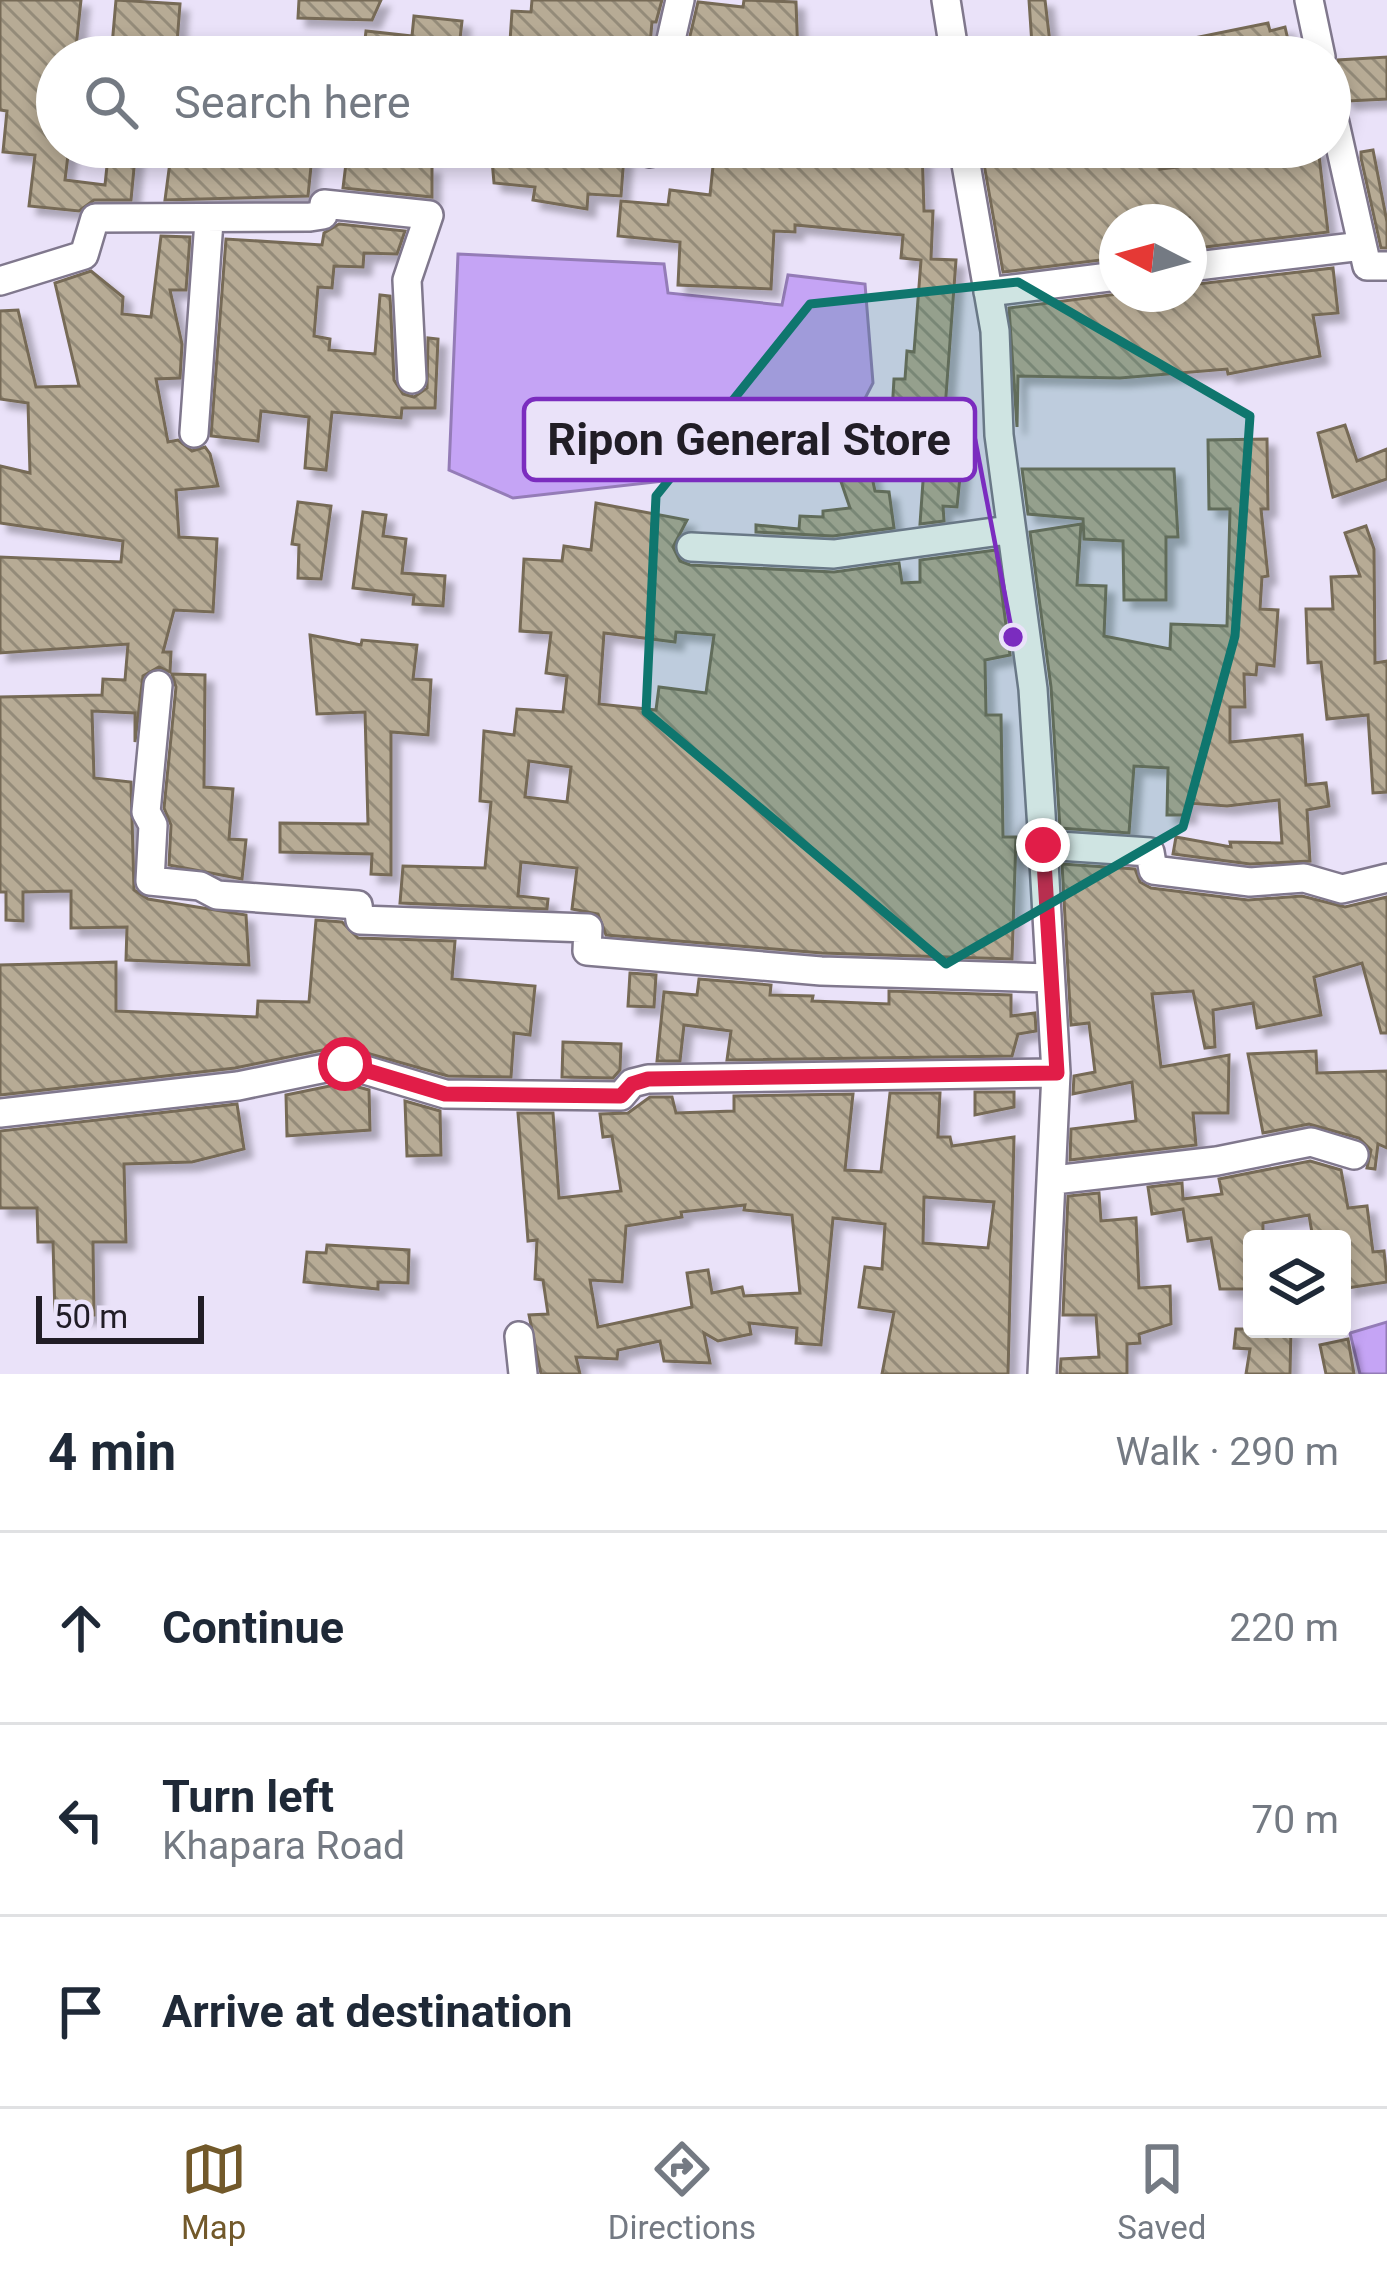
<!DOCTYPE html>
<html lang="en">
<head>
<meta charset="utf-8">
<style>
  body { margin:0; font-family:Roboto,sans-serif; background:#f6f6f7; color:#1f2937 }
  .controls { position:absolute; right:36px; bottom:36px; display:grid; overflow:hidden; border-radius:12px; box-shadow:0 6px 18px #0003 }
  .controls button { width:108px; height:108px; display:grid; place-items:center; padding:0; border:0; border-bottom:3px solid #e0e1e3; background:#fff; color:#1f2937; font:60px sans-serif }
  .compass { position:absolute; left:1099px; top:204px; width:108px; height:108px; border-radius:50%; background:#fff; box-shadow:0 6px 18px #0003; rotate:276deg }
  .scale { position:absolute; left:36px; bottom:30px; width:168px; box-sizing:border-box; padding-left:12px; border:6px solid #211d26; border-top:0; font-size:33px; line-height:42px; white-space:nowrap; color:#211d26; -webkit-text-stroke:9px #eae2f9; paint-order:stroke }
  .stop { position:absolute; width:36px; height:36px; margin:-27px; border:9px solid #e11d48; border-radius:50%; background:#fff }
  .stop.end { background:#e11d48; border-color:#fff; box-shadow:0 3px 12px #0008 }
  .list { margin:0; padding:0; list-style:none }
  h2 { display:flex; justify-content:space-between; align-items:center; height:156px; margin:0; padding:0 48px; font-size:51px }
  h2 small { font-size:39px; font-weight:400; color:#747a83 }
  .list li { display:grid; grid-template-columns:78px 1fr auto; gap:36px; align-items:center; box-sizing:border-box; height:192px; padding:0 48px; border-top:3px solid #e0e1e3 }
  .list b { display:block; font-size:45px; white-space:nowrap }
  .list p { margin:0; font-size:39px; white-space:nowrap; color:#747a83 }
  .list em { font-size:39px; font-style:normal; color:#747a83 }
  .icon { flex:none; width:66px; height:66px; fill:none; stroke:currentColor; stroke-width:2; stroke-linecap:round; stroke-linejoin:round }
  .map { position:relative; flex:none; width:1387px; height:1374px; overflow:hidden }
  .search { position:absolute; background:#fff; box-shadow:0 6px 18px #0003; left:36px; right:36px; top:36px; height:132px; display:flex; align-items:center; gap:30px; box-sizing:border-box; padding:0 42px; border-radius:66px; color:#747a83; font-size:45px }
  .sheet { height:732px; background:#fff }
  nav { display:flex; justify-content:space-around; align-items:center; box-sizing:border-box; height:168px; border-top:3px solid #e0e1e3; background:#fff; font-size:33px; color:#747a83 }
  nav a { display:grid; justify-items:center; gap:6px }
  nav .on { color:#72592a }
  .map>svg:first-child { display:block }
  .water { fill:#c5a4f5; stroke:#947cb7; stroke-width:3 }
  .building { fill:url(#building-back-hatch); stroke:#766a56; stroke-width:3; fill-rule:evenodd; filter:url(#shadow) }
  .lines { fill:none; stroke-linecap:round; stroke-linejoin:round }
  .street-casing { stroke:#80788d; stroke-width:32 }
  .street { stroke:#fff; stroke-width:27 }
  .route { stroke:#e11d48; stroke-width:15 }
  .marked { fill:#0f766e; fill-opacity:0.2; stroke:#0f766e; stroke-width:9; stroke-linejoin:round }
  .leader { fill:none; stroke:#7b2cbf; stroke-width:4.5 }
  .callout-dot { fill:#7b2cbf; stroke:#eae2f9; stroke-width:4.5 }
  .callout { fill:#eae2f9; stroke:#7b2cbf; stroke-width:4.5 }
  .callout-label { font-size:45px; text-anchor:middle; font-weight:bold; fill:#211d26 }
</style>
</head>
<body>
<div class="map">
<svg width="1387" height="1374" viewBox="0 0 1387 1374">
  <defs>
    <pattern id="building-back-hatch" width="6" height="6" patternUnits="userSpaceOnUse" patternTransform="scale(3)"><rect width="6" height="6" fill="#b7ab95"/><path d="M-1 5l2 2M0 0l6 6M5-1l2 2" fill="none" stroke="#948b79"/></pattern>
    <filter id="shadow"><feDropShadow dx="8" dy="8" stdDeviation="3" flood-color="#0004"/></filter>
  </defs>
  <rect width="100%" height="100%" fill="#eae2f9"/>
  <!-- water -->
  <path class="water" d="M458,254L664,264L668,293L782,305L788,275L865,284L873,383L832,462L513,498L449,470Z
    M1387,1322V1374H1360L1350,1333Z"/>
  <!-- building -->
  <path class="building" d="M0,0H81L75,57H57V147H69L65,180L105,185L109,147H136L131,200H94L79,211L29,206L35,155L3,152L7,111L0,110Z
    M116,0L180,4L176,57H111Z
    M299,0H381L372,20L298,18Z
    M532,0H662L656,22H652L649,56L509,57L512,11L531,12Z
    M744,0L796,2L798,57H685L698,2L743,7Z
    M1029,0H1045L1050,43L1032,45Z
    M414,16L462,21L458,57H363L366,31L412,36Z
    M1268,23L1270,31L1285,27L1292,57H1151L1150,47Z
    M1387,57V99L1348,101L1337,85L1338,60Z
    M172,147H194L193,154L237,163V147H313L308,196L165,200Z
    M348,147H379L382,165L432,166V197L343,188Z
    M595,147V153L624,156L621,196L588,194L587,209L533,200L535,187L494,183L491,149Z
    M715,147H757L756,159L797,162L799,147L897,152V147H922L924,211H933L931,259L956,260L944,423H950V466L961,467L957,507L943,506L944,521L920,524L925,453H919V439L893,443L891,429L894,379H905L907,351L914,352L921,260L901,258L903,235L795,225V232L774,231L771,289L678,285L680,242L618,236L621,201L668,205L670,190L710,195Z
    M981,147H1157L1160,169L1212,163L1210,147H1318L1328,232L1189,249V218L1117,222V258L1003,272Z
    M1373,150L1387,222V248H1381L1361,158V152Z
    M339,224L405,231L397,254L364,253L363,267L334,266L332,288L318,287L314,336L330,339L329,350L375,354L380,295L390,296L394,380L403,394L414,397L427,388L428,338L438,339L435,408H402L401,418L332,412L326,470L305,468L309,417L261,411L258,441L211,436L226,239L322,245L324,233Z
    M161,236L190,237L186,290H170L182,344L180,378L156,379L168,442L178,440L192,451L205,447L210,454L218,486L176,490L179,537L217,539L213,612L174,610L163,652H171L170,672L159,667L143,676L135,742V713L92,711L94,778L131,782L134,890L148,899L246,915L249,965L126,960L127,927L71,928V891L23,892V921L6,920V892H0V697L102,695L103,679L125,680L128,644L0,653V557L121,562L123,541L0,523V466L30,473L28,403L0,399V311L18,310L36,387L79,386L55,283L91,271L123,297L122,314L151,317Z
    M1333,268L1338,313L1313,315L1320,356L1228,374L1227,369L1120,378L1018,376L1017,427L1009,308L1118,294H1189V285Z
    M1345,425L1357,461L1387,449V479L1333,497L1318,433Z
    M1267,439L1268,509H1261L1268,576L1262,577L1260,609L1278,610L1274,666L1257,664L1256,675L1244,674L1245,707H1230V742L1302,735L1306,785L1326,783L1329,806L1307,810L1310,861L1250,864L1173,854L1176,837L1231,847L1230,842L1282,843L1279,800L1227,806L1188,803V815H1167L1168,768L1134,766L1129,833L1060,828L1051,687L1030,532L1081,524L1077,585L1106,586L1104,636L1170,649L1171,624L1227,626L1230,509H1209L1208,440Z
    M867,454L875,491L889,492L894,528L833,536L756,532V525L799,529L800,516L823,517V511L850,508L834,461Z
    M1022,469H1174L1178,537H1166V600H1124L1123,541L1084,539L1083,519L1028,514Z
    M298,502L331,506L321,579L298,578L299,545L292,544Z
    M596,503L687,520L673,547L680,561L690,565L834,572L899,563L902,583L920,582V560L996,550L1010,655L985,660L986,715H1001L1003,837H1016L1012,959L822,953L606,935L598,914L572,909L577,868L521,862L518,896L548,899L547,909L400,903L403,866L485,868L491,802L480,801L484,731L514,735L517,709L563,712L567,676L546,673L551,633L520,631L524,559L562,561L564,546L591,550ZM676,632L714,635L706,693L659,687L656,710L599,704L604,633L675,642ZM529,761L571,767L567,802L525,797Z
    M363,512L386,515L383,536L406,539L402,573L445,576L443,606L413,604L414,595L353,588Z
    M1366,526L1374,549L1375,663L1387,661V792L1373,793L1368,715L1327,719L1321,662L1308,663L1306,609H1333L1331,577L1360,576L1345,533Z
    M310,635L361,645L362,640L417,645L413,679L431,680L428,735L391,732V875L371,874L372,854L280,852V823L368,824L365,712L317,714Z
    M172,674L205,675L204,787L233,789L229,839L246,840L242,879L169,865L171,825L164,808L176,687Z
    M1062,864L1135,869L1140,882L1151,888L1248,900L1302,896L1345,907L1387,897V1033H1381L1362,963L1314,977L1321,1015L1257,1028L1253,1003L1213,1010L1215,1047L1205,1048L1193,991L1152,994L1161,1067L1229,1055L1228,1113H1193L1196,1145L1070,1160L1071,1129L1136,1121L1132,1082L1073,1094L1074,1076L1095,1072L1089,1023L1071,1025Z
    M316,920L342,922L358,938L455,941L452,979L535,986L530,1035L514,1033L511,1077L448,1076L342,1046L235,1068L0,1095V965L116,962V1011L257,1017L258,1001L309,1002Z
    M630,973L656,975L654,1007L628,1006Z
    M699,979L771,985L770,995L813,996L812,1001L889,1004V991L1011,995V1016L1035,1013L1036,1031L1018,1034L1012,1056L727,1060L731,1031L684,1025L680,1061H657L664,992L697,995Z
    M563,1042L621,1044L620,1070L613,1078L562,1077Z
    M1316,1051L1317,1073L1387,1071V1148L1378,1144L1375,1169L1367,1168L1371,1150L1359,1138L1309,1124L1263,1133L1248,1054Z
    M344,1083L369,1090L370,1130L287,1136L286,1095Z
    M975,1092H1014V1107L975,1115Z
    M890,1093H940L938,1137H950L952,1146L1014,1137L1008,1374H882L894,1312L859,1307L865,1267L882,1269L885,1224L833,1218L821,1345L796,1343L797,1328L749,1323L751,1334L718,1341L704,1333L710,1363L664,1361L660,1341L618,1350L617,1359L576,1357L580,1374H541L529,1315L548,1314L543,1280L535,1279L537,1240L528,1241L518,1113H553L559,1198L621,1191L612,1136L603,1137L600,1114L628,1113L650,1097H672L676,1113L734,1111V1096L853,1094L845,1170L881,1172ZM924,1197L994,1202L988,1248L923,1243ZM745,1205L744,1210L792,1215L800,1293L744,1296L742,1287L712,1293L708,1270L687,1273L692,1307L598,1327L590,1280L622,1282L626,1226L682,1217L681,1212Z
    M405,1101L440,1111L441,1155L407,1156Z
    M237,1104L244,1149L192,1162L124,1164L126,1242H93L94,1315L55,1316L53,1242H38L37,1208H0V1131Z
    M1310,1161L1341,1170L1348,1208L1367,1206L1373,1252L1384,1251L1387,1282L1347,1288L1342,1239H1313L1309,1215L1263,1223V1239H1252V1289H1220L1211,1238L1188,1241L1183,1209L1152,1214L1148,1187L1182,1183L1183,1199L1222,1194L1219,1179Z
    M1099,1193L1101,1221L1136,1218L1139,1288L1170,1286L1171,1324L1139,1334L1140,1343L1127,1344V1374H1060L1061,1359L1099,1357L1096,1315H1063L1068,1196Z
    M327,1245L409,1250L408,1283L378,1282V1289L304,1282L307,1252L326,1253Z
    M1236,1329H1291L1290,1374H1246L1250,1349L1234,1348Z
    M1348,1339L1354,1374H1326L1320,1345Z"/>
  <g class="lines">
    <defs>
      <path id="street" d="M946,0L955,57
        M1309,0L1321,57
        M667,57L680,0
        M1330,101L1367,266H1387
        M963,147L995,331L999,435L1033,689L1043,845L1056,1073L1042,1374
        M650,153L651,147
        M1189,267L1362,246
        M0,281L84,255L95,218L310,217L323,215L324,204L429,215L407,280L412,379
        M988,292L1117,276
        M194,433L209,221
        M691,547L834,554L1008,530
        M158,685L146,812L153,825L150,881L200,886L217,895L358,905L360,920L588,928L587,951L821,971L1050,978
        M1043,845L1150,852L1153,870L1250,882L1304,878L1342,889L1387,878
        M0,1113L238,1086L345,1064L445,1094L621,1096L632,1083L648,1079L1056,1073
        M1054,1180L1217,1161L1311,1142L1354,1155
        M519,1336L523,1374"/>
    </defs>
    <!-- street casing -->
    <use href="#street" class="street-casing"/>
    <!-- street -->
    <use href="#street" class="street"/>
  </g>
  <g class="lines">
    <!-- route -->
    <path class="route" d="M345,1064L445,1094L621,1096L632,1084L648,1079L1057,1073L1043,845"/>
  </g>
  <!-- marked area -->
  <path class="marked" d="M1018,282L1250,416L1235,636L1183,827L946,964L646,712L656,496L810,304Z"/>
  <!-- callouts -->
  <path class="leader" d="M1013 637L975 439"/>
  <circle class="callout-dot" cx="1013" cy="637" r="12"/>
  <rect class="callout" x="524" y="399" width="451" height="81" rx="12"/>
  <g class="callout-label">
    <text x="749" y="455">Ripon General Store</text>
  </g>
</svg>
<div class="controls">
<button><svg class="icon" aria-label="layers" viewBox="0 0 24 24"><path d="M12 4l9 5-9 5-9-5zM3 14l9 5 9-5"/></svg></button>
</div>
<svg class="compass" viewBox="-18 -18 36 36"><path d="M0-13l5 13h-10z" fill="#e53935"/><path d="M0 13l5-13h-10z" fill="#747a83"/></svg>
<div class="scale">50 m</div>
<div class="stop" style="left:345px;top:1064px"></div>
<div class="stop end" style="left:1043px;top:845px"></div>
<div class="search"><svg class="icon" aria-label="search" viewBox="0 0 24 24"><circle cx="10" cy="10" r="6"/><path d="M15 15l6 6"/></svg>Search here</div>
</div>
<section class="sheet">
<h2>4 min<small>Walk · 290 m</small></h2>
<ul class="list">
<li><svg class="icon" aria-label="ahead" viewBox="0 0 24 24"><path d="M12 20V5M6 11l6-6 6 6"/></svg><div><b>Continue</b></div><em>220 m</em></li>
<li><svg class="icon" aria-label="left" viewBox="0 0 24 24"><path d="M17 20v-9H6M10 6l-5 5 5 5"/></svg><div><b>Turn left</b><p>Khapara Road</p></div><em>70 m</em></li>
<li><svg class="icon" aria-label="arrive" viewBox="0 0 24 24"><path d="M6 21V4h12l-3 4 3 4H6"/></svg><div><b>Arrive at destination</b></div></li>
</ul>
</section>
<nav>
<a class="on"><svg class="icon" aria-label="map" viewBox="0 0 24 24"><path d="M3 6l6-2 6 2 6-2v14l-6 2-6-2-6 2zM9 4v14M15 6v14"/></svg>Map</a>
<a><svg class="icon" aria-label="directions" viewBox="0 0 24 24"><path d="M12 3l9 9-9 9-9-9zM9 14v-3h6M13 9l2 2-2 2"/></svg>Directions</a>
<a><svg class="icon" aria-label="saved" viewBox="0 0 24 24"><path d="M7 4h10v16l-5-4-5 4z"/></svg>Saved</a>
</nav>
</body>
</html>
